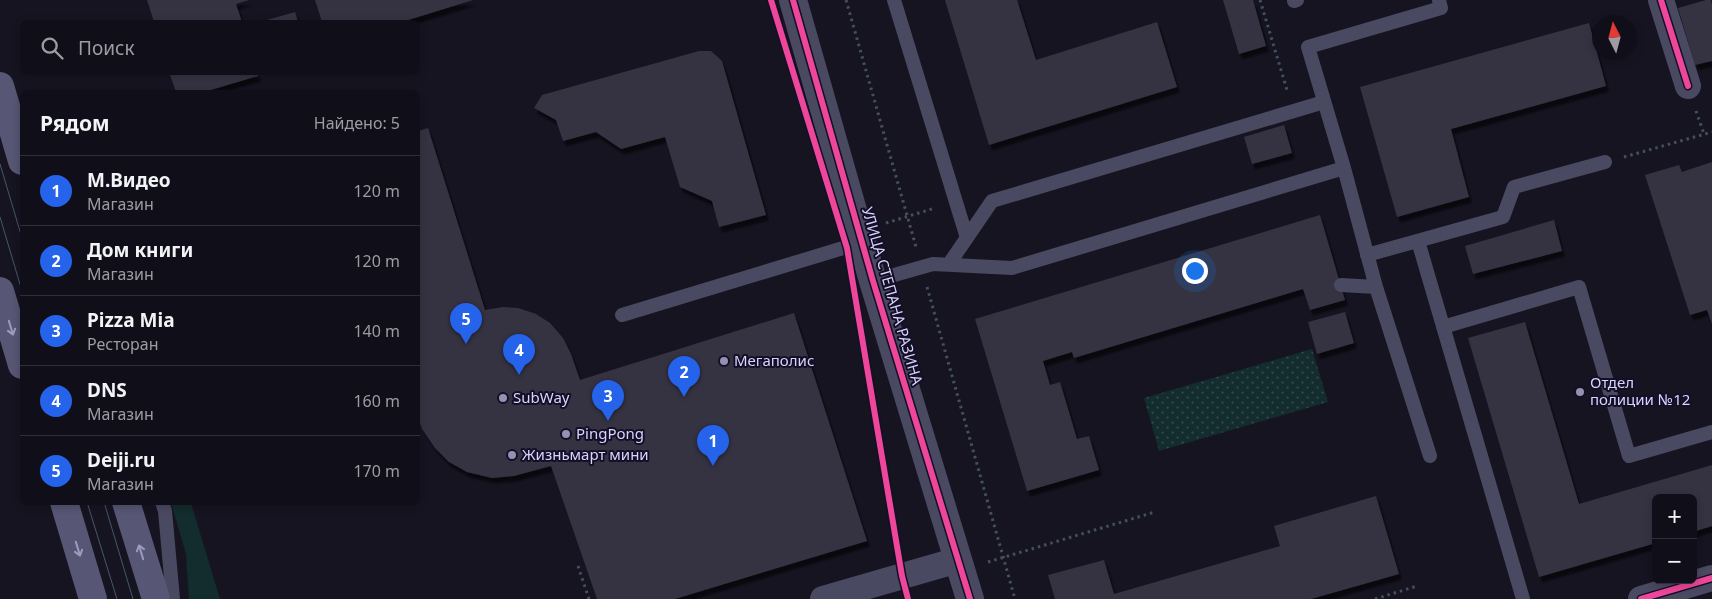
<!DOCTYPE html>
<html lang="ru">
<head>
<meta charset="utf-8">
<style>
  body { margin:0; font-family:"Noto Sans",sans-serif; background:#1e1d26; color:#f1f3f6 }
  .controls { position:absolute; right:15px; bottom:15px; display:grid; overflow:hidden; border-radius:8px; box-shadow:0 2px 8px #0003 }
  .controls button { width:45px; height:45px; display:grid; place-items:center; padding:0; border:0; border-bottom:1px solid #302f38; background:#100f19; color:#f1f3f6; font:25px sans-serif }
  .compass { position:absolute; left:1592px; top:15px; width:45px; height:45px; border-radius:50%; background:#100f19; box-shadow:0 2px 8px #0003; rotate:354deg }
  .you { position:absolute; left:1194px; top:270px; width:18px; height:18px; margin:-12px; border:4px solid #fff; border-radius:50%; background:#1a73e8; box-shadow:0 0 0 8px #1a73e833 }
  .badge { display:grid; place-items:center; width:32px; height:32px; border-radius:50%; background:#2563eb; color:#fff; font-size:16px; font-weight:700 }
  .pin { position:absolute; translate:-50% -41px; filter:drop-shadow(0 1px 2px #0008) }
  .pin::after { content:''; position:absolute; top:26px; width:18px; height:15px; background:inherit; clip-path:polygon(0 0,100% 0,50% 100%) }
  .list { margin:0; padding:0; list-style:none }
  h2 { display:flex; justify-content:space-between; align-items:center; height:65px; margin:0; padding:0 20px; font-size:21px }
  h2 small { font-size:16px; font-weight:400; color:#9c9ca2 }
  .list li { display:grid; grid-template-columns:32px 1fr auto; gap:15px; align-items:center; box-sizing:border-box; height:70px; padding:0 20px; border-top:1px solid #302f38 }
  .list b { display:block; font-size:19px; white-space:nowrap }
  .list p { margin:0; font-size:16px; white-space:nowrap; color:#9c9ca2 }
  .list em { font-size:16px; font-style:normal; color:#9c9ca2 }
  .icon { flex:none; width:28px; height:28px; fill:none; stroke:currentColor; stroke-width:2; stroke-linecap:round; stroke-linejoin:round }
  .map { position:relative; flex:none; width:1712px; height:599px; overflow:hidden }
  .search { position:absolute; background:#100f19; box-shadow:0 2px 8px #0003; left:20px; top:20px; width:400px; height:55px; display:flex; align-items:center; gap:12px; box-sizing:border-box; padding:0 18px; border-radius:8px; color:#9c9ca2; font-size:19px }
  .panel { position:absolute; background:#100f19; box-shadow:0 2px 8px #0003; left:20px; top:90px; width:400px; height:415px; border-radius:8px }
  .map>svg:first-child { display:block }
  .green { fill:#132c2d }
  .park { fill:url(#park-dots) }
  .building { fill:#343243; filter:url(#shadow) }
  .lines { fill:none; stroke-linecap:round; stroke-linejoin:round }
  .path { stroke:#44505f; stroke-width:3; stroke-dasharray:2.5 4; stroke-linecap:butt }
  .service { stroke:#4a4962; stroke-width:14 }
  .minor { stroke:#4a4962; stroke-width:26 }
  .tertiary { stroke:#4a4962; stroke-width:28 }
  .secondary { stroke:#575674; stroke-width:28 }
  .tram { stroke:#43596b; stroke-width:1 }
  .cycleway-casing { stroke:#130f26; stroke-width:9 }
  .cycleway { stroke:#ed469a; stroke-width:6 }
  .oneway { stroke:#9e9bc0 }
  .poi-dot { fill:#9591b1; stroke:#130f26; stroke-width:2 }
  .labels { text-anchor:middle; stroke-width:4; stroke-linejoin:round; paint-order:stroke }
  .street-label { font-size:15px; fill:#d9d4ff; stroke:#130f26 }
  .poi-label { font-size:15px; fill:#d9d4ff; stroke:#130f26; text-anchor:start }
</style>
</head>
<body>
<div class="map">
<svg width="1712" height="599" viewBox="0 0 1712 599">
  <defs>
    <pattern id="park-dots" width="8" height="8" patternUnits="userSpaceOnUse" patternTransform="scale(1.25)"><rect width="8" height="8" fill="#132c2d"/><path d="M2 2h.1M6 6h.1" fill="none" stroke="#354a4c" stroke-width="1.8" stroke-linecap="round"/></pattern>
    <filter id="shadow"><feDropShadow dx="3" dy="5.5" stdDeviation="1" flood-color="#0009"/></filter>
  </defs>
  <rect width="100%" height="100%" fill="#161421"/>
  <!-- green -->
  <path class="green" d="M171,503H191L220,599H189L186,554Z"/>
  <!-- park -->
  <path class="park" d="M1312,349L1328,402L1159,451L1144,398Z"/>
  <!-- building -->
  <path class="building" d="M147,0H249L236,4L242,22H154Z
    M315,0H473L402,22H322Z
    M945,0H1017L1036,60L1157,22L1177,87L989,145Z
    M1223,0H1253L1266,46L1239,54Z
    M1706,0H1711L1712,5V61L1695,65L1678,8Z
    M295,12L298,22H268L267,20Z
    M1589,23L1606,86L1451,129L1469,197L1397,217L1360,87Z
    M699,51H711L722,61L766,215L719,227L712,201L680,187L665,137L621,149L596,132L563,141L556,120L534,108L542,95Z
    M169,72H257L258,76L204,92H176Z
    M1284,125L1292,153L1252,164L1244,137Z
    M428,128L485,310L503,307L518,308L536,314L550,323L563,338L571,354L580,380L794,313L867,541L675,599H597L551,466L514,476L492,478L467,472L449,462L435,448L422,429L418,418V131Z
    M1712,162V324L1707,310L1690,315L1645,175L1679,165L1682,172Z
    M1320,215L1345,300L1310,310L1303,289L1074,358L1072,352L1043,361L1050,385L1060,382L1077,439L1089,436L1099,470L1027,491L975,319Z
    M1554,220L1562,251L1473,274L1465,246Z
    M1345,312L1354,343L1317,354L1308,322Z
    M1525,322L1579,504L1712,465V526L1693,532V498H1656V543L1539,577L1468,338Z
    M1376,496L1399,574L1311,599H1055L1048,575L1104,560L1114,594L1280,546L1274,526Z"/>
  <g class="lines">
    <!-- path -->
    <path class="path" d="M846,0L916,247
      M1260,0L1287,90
      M1696,111L1704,134
      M1624,157L1712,132
      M886,223L935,208
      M927,287L1015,599
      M988,562L1155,512
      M578,566L589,599
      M1375,599L1417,586"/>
    <!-- service -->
    <path class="service" d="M894,0L967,238
      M1294,1L1297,0
      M1418,241L1523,599
      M1367,255L1503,217L1514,187L1605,162
      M949,264L992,201L1324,102
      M873,281L933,264L1012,268L1344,168
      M1341,285L1376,287
      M622,315L863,242
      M1443,327L1579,287L1629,456L1712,432
      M1430,456L1376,287L1344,168L1308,47L1441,8L1439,0
      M162,502L165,511L173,599"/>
    <!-- minor -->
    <path class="minor" d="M1661,0L1688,86
      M823,599L958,560
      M1641,599L1712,578"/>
    <!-- tertiary -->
    <path class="tertiary" d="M793,0L873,281L970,599"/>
    <!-- secondary -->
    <path class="secondary" d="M0,86L22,161
      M0,291L22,365
      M64,502L93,599
      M126,502L156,599"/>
    <!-- tram -->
    <path class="tram" d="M0,164L22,238
      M0,217L22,291
      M87,502L117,599
      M104,502L133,599"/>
    <defs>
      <path id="cycleway" d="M771,0L847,248L902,576L908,599
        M793,0L873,281L970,599
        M1661,0L1688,86
        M1641,599L1712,578"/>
    </defs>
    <!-- cycleway casing -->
    <use href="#cycleway" class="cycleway-casing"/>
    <!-- cycleway -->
    <use href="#cycleway" class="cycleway"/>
  </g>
  <!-- one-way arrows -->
  <defs><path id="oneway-shaft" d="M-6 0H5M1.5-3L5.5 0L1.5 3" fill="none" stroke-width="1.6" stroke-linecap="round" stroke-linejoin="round" transform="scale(1.25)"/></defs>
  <g class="oneway">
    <use href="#oneway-shaft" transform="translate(11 328) rotate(73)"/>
    <use href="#oneway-shaft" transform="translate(78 549) rotate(73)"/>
    <use href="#oneway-shaft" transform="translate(141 552) rotate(-107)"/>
  </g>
  <!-- markers -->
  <g class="poi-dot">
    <circle cx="724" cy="361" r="5"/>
    <circle cx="1580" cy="392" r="5"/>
    <circle cx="503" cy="398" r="5"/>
    <circle cx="566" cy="434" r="5"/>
    <circle cx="512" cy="455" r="5"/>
  </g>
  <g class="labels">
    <!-- street labels -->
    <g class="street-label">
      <text transform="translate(892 296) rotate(74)" y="5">УЛИЦА СТЕПАНА РАЗИНА</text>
    </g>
    <!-- poi labels -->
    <g class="poi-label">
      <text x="734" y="366">Мегаполис</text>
      <text x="1590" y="388">Отдел<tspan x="1590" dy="17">полиции №12</tspan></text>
      <text x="513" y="403">SubWay</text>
      <text x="576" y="439">PingPong</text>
      <text x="522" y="460">Жизньмарт мини</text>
    </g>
  </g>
</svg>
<div class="controls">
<button>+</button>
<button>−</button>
</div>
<svg class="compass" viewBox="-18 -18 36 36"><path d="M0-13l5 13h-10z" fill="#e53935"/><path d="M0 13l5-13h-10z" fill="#9c9ca2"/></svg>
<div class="you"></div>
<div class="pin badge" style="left:713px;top:466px">1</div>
<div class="pin badge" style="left:684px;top:397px">2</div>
<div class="pin badge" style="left:608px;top:421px">3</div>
<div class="pin badge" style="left:519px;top:375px">4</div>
<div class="pin badge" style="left:466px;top:344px">5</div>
<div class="search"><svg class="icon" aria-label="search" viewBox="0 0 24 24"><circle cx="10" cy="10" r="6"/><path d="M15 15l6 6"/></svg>Поиск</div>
<section class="panel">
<h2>Рядом<small>Найдено: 5</small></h2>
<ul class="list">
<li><span class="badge">1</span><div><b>М.Видео</b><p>Магазин</p></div><em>120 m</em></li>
<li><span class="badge">2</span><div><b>Дом книги</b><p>Магазин</p></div><em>120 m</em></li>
<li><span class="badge">3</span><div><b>Pizza Mia</b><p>Ресторан</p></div><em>140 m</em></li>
<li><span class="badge">4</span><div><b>DNS</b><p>Магазин</p></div><em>160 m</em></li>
<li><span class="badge">5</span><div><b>Deiji.ru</b><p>Магазин</p></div><em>170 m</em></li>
</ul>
</section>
</div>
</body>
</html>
